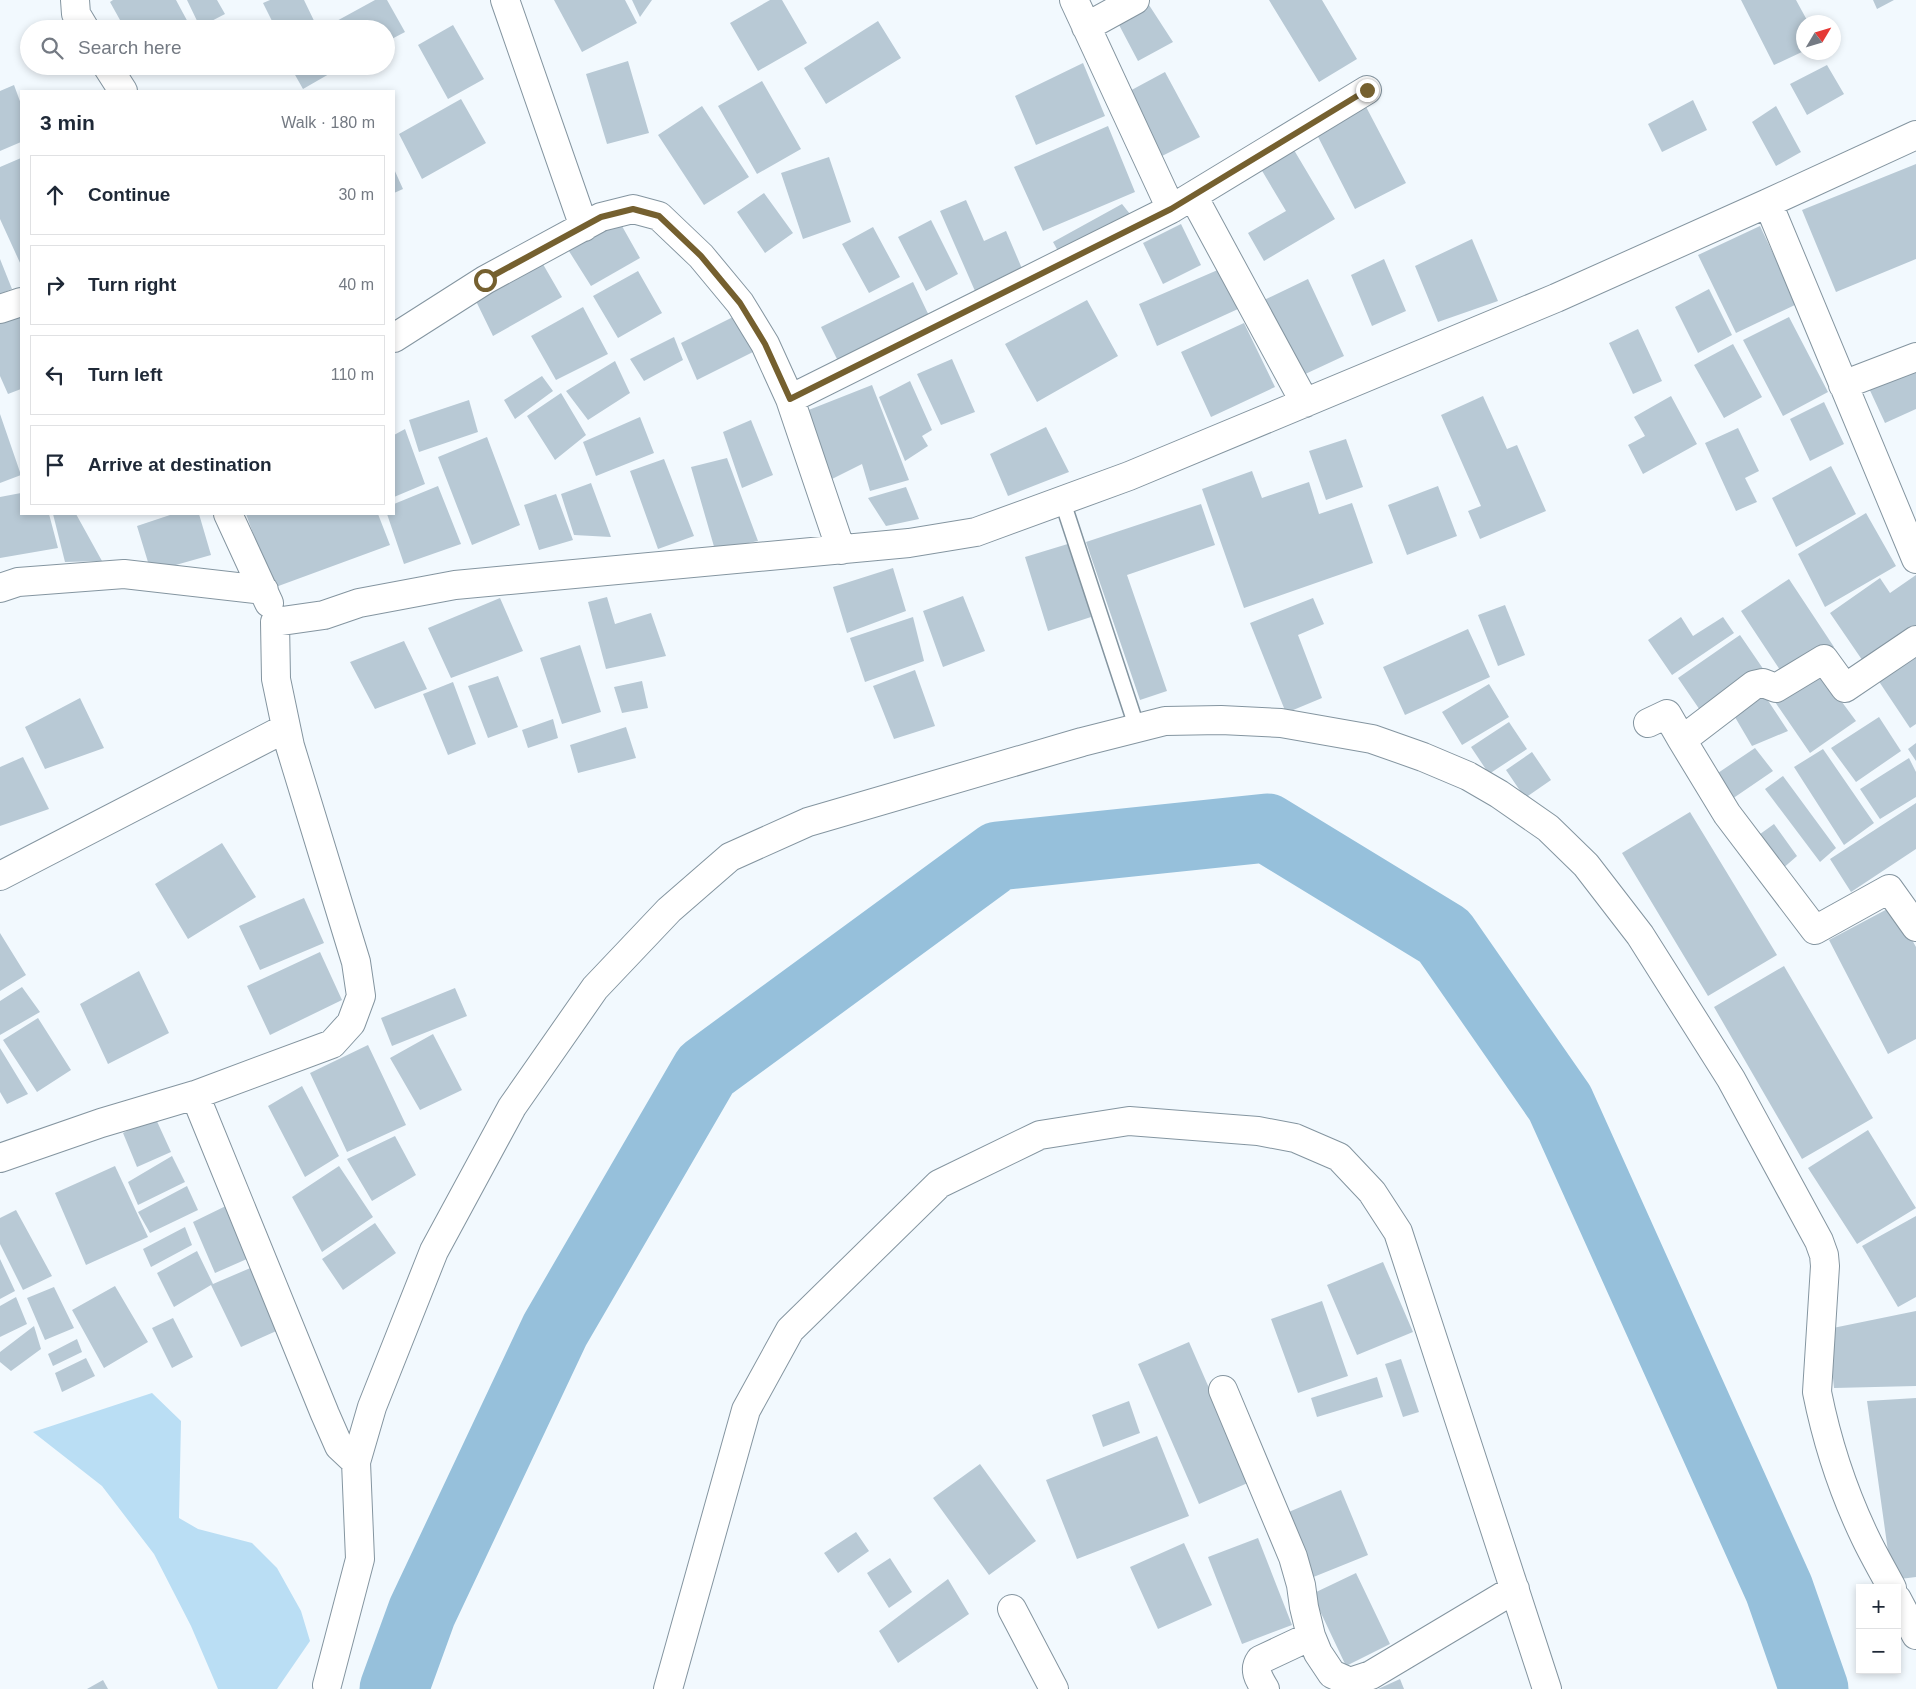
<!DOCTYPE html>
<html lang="en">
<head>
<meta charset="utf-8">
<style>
  body { margin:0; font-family:Helvetica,sans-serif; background:#f6f6f7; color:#1f2937 }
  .controls { position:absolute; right:15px; bottom:15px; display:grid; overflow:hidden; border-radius:0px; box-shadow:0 2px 8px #0003 }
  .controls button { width:45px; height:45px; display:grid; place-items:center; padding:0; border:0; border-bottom:1px solid #e0e1e3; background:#fff; color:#1f2937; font:25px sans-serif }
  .compass { position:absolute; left:1796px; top:15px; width:45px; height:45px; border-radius:50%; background:#fff; box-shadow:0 2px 8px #0003; rotate:52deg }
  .stop { position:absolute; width:15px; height:15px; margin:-11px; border:4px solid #75602f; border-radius:50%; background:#fff }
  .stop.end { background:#75602f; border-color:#fff; box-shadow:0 1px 5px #0008 }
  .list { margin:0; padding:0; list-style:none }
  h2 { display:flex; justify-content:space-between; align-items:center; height:65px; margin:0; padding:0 20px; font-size:21px }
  h2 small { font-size:16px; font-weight:400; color:#747a83 }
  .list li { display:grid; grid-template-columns:32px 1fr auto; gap:15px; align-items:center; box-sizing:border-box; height:80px; margin:0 10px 10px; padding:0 10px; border:1px solid #e0e1e3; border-radius:0px }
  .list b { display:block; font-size:19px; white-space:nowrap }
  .list em { font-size:16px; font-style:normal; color:#747a83 }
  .icon { flex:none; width:28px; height:28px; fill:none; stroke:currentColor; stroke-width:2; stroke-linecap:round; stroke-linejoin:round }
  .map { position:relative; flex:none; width:1916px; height:1689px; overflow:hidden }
  .search { position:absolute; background:#fff; box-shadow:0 2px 8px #0003; left:20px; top:20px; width:375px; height:55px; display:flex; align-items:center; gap:12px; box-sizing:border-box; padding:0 18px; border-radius:28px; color:#747a83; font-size:19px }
  .panel { position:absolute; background:#fff; box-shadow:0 2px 8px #0003; left:20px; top:90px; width:375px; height:425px; border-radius:0px }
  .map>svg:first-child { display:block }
  .green { fill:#badef4 }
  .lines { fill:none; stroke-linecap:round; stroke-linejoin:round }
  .river { stroke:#96c0db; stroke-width:69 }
  .building { fill:#b8c9d5 }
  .lane-casing { stroke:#8495a0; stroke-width:18 }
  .street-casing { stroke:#8495a0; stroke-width:30 }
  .lane { stroke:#fff; stroke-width:15 }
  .street { stroke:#fff; stroke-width:28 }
  .route { stroke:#75602f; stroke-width:6 }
</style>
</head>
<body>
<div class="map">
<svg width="1916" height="1689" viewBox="0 0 1916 1689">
  <rect width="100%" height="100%" fill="#f2f9fe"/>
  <!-- green -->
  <path class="green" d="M152,1393L181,1421L179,1518L198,1529L252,1543L277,1568L301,1611L310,1641L277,1689H218L191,1626L154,1554L102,1486L33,1432Z"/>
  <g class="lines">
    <!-- river -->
    <path class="river" d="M394,1689L422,1612L555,1330L706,1070L998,856L1267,828L1444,936L1560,1103L1779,1589L1814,1689"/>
  </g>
  <!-- building -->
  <path class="building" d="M113,0H176L190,26L186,29H125L110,2Z
    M187,0H217L225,14L200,27Z
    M270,0H304L318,29H276L263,3Z
    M375,0H387L405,32L386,42V29H336L333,23Z
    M554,0H625L637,23L582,52Z
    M632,0H652L640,17Z
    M770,0H782L807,43L758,71L730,23Z
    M1269,0H1322L1357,59L1319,82Z
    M1741,0H1796L1808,22H1804V51L1774,65Z
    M1873,0H1894L1877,9Z
    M1149,5L1173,42L1138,61L1118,23Z
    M878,21L901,58L826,104L804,68Z
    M453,25L484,79L448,99L418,45Z
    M628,61L649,133L607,144L586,74Z
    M1083,63L1105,116L1036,145L1015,96Z
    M1827,65L1844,94L1807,115L1790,84Z
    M290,66H343L303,89Z
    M1165,72L1200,137L1162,156L1126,93Z
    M762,81L801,149L757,174L718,106Z
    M14,85L21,104V142L0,151V91Z
    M461,99L486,143L422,179L399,134Z
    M1693,100L1707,130L1662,152L1648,124Z
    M1363,101L1406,183L1355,209L1313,127Z
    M702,106L749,177L704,205L658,135Z
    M1776,106L1801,152L1776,166L1752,122Z
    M1108,126L1135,192L1043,231L1014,167Z
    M1291,145L1335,219L1264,261L1248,233L1286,211L1258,164Z
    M829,157L851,222L803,239L781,173Z
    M21,158V265L0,219V167Z
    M1916,164V259L1836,292L1802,210Z
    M394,169L403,189L394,193Z
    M764,193L793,233L765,253L737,212Z
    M966,200L984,241L1006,231L1023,271L975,291L940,211Z
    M1122,204L1134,219L1063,260L1053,242Z
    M618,219L640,258L591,286L567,248Z
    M931,220L958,274L926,291L898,237Z
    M1181,224L1201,265L1163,284L1143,243Z
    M1760,226L1797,304L1736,333L1698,255Z
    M873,227L900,277L869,293L842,244Z
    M1472,239L1498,301L1438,322L1415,266Z
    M0,259L12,289L0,294Z
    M540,259L562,297L493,336L474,297Z
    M1384,259L1406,311L1372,326L1351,275Z
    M1220,269L1238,309L1157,346L1139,304Z
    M638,271L662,313L618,338L593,296Z
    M1308,279L1344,356L1301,376L1264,300Z
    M913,282L932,322L841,367L821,327Z
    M1709,289L1732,335L1698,353L1675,307Z
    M1087,300L1118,356L1037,402L1005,344Z
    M583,307L608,354L556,380L531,336Z
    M20,314L21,389L8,394L0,376V322Z
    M737,315L755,351L697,380L681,343Z
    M1789,317L1828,392L1783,416L1743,340Z
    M1244,323L1275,387L1211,417L1181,352Z
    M1638,329L1662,381L1633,394L1609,343Z
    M674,337L683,360L644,381L630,359Z
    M1733,344L1762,397L1724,418L1694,365Z
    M952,359L975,412L941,425L917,374Z
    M615,361L630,393L588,420L566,391Z
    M1916,361V409L1885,423L1867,384Z
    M542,376L553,391L515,419L504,400Z
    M910,381L932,430L922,436L928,446L905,461L879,397Z
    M872,385L909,480L870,491L862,464L824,483L801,413Z
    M561,393L586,435L555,460L527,416Z
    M1483,396L1507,449L1517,445L1546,511L1480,539L1468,511L1481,506L1441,415Z
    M1671,396L1697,444L1643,474L1628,445L1645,436L1634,417Z
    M469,400L478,432L419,452L409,420Z
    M1824,402L1844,444L1810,461L1790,419Z
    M0,414L21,475L0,483Z
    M640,417L654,453L596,476L583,442Z
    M751,420L773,475L742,488L723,432Z
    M1046,427L1069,472L1008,496L990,454Z
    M1738,428L1759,471L1745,478L1757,502L1736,511L1705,443Z
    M405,429L425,484L394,497V435Z
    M487,437L520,525L472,545L438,457Z
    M1346,439L1363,487L1326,500L1309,451Z
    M727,458L758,541L715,550L691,467Z
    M664,459L694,536L658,549L630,471Z
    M1831,466L1856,514L1796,547L1772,498Z
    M1252,471L1262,498L1309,482L1319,514L1352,503L1373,563L1244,608L1202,489Z
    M591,483L611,537L574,535L561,494Z
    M438,486L461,544L404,564L387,514H394V504Z
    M1438,486L1457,536L1407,555L1388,505Z
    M906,487L919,519L886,526L868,498Z
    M21,493V514H49L58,548L0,558V497Z
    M556,494L573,540L539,550L524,505Z
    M1201,504L1215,545L1127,575L1167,691L1140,700L1086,542Z
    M1866,513L1896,566L1825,607L1798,554Z
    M53,514H76L102,561L65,562Z
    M173,514H199L211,555L151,572L137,526Z
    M246,514H378L390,545L273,588Z
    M1071,543L1091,617L1048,631L1025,557Z
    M893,568L906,611L847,633L833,587Z
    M1916,575V635L1869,670L1830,613L1880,578L1890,593Z
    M1789,579L1834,647L1786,679L1741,611Z
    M963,596L985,651L943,667L923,611Z
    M607,597L615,624L651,613L666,656L606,669L588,602Z
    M500,598L523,651L451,678L428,628Z
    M1313,598L1324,624L1298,635L1322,698L1286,713L1250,623Z
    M1505,605L1525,655L1498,666L1478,615Z
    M913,617L924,661L865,682L850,638Z
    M1681,617L1693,636L1723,617L1734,633L1672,675L1648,640Z
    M1468,629L1490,677L1405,715L1383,667Z
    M1740,635L1766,673L1704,716L1678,678Z
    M404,641L427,689L375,709L350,662Z
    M1916,644V724L1910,728L1874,674Z
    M580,645L601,712L562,724L540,658Z
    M1816,667L1856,721L1810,753L1773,699Z
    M915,670L935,726L894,739L873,686Z
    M498,676L518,727L488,738L468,686Z
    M642,681L648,708L622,713L614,687Z
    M453,682L476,744L448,755L423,694Z
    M1489,684L1509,717L1462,745L1442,712Z
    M1759,687L1788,731L1752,746L1729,707Z
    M80,698L104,748L45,769L25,727Z
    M1879,717L1901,751L1856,782L1831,748Z
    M553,719L558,738L528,748L522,730Z
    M1509,722L1527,749L1489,774L1471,747Z
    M626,727L636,758L578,773L570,745Z
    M1916,743V761L1908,749Z
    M1755,748L1773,771L1732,799L1712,777Z
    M1823,749L1874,823L1844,845L1794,767Z
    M1532,752L1551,780L1525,798L1506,770Z
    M23,757L49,809L0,826V767Z
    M1909,758L1916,772V797L1880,819L1860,789Z
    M1783,776L1836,848L1820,862L1765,789Z
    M1916,803V849L1851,892L1830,859Z
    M1690,812L1777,955L1708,996L1622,853Z
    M1774,824L1797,856L1781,870L1756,837Z
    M222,843L256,897L188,939L155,884Z
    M304,898L324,943L260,970L239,926Z
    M1893,906L1916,947V1039L1888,1054L1829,940Z
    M0,933L26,975L0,991Z
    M320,952L342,1000L270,1035L247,986Z
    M1784,966L1873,1118L1802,1159L1714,1007Z
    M139,971L169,1033L108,1064L80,1004Z
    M22,987L40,1012L0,1035V1001Z
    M455,988L467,1016L392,1046L381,1018Z
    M38,1018L71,1070L37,1092L3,1040Z
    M433,1034L462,1090L420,1110L390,1058Z
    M368,1045L406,1125L347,1152L310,1073Z
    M0,1048L28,1094L7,1104L0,1092Z
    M302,1086L339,1156L305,1177L268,1106Z
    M155,1117L171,1152L137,1167L123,1133Z
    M1868,1130L1916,1208L1857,1244L1808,1168Z
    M395,1136L416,1175L372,1201L347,1159Z
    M172,1156L185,1182L138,1205L128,1182Z
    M115,1166L148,1237L86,1265L55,1193Z
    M339,1166L373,1217L322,1252L292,1197Z
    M187,1186L198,1210L150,1233L138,1212Z
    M234,1202L258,1254L215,1273L193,1222Z
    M16,1210L52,1276L23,1290L0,1244V1218Z
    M1916,1216V1297L1898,1307L1862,1246Z
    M375,1223L396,1253L343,1290L322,1259Z
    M185,1227L192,1245L151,1267L143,1249Z
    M197,1251L213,1284L255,1266L283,1328L241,1347L211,1285L174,1307L157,1273Z
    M0,1259L15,1291L0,1299Z
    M1383,1262L1413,1332L1357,1355L1327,1285Z
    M115,1286L148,1342L104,1368L72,1310Z
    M54,1287L74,1328L45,1340L27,1298Z
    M16,1297L27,1324L0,1337V1306Z
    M1322,1301L1348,1376L1298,1393L1271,1319Z
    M1916,1311V1386L1834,1388L1828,1329Z
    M173,1318L193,1357L172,1368L152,1328Z
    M34,1326L41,1349L11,1371L0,1362V1352Z
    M77,1339L82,1352L53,1366L48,1354Z
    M1189,1342L1250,1482L1199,1504L1138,1364Z
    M86,1358L95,1376L62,1392L55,1373Z
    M1401,1359L1419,1412L1403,1417L1385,1364Z
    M1377,1377L1383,1397L1317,1417L1311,1398Z
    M1916,1398V1577L1892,1580L1867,1401Z
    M1129,1401L1140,1433L1103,1447L1092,1415Z
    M1157,1436L1189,1516L1077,1559L1046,1480Z
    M980,1464L1036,1541L989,1575L933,1498Z
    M1341,1490L1368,1555L1311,1578L1284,1514Z
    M856,1532L869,1551L838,1573L824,1553Z
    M1258,1538L1292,1625L1242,1644L1208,1557Z
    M1184,1543L1212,1605L1158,1629L1130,1567Z
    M890,1558L912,1592L889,1608L867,1573Z
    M1356,1573L1390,1644L1346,1666L1312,1594Z
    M948,1579L969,1614L898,1663L879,1631Z
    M1400,1679L1404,1689H1378Z
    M103,1680L108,1689H87Z"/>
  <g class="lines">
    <defs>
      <path id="lane" d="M1062,500L1137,728"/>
      <path id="street" d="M75,0L76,14L85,29
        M505,0L584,227
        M1074,0L1171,209
        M1086,27L1135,0
        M107,66L123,91
        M1193,196L1305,403
        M1768,203L1916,559
        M0,309L21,302
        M394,338L485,280L601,217L633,209L659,216L701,256L740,303L765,344L790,399L841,550
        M1843,385L1916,357
        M790,399L1171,209L1367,90
        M228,514L269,603
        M0,588L18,582L124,574L264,590
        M1916,640L1845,688L1824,659L1776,688L1763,683L1754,685L1682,740L1727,814L1815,930L1889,889L1916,927
        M1648,723L1667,714L1682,740
        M0,876L286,728
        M195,1095L325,1414L339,1446L356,1462L372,1407L434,1251L512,1107L595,988L669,910L730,857L808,822L1082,742L1165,721L1221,720L1281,723L1372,739L1423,757L1468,776L1499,794L1548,828L1586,865L1640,935L1731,1079L1819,1241L1824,1255L1825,1266L1817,1392C1827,1442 1843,1491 1865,1537C1873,1554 1883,1571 1892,1588
        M0,1158L101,1123L195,1095L332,1044L351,1023L361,996L356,962L290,746L276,679L275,622L324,615L359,603L455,585L909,543L976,532L1129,476L1556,298L1768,203L1916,135
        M1223,1390L1293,1557L1301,1585L1304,1607L1311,1636L1318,1653L1332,1674L1350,1682L1371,1675L1515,1589
        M1897,1599L1916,1635
        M1012,1609L1054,1689
        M327,1685L360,1559L356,1462
        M668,1689L746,1410L790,1330L939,1184L1040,1135L1129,1121L1258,1131L1295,1138L1339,1157L1372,1192L1398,1232L1547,1689
        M1265,1689C1259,1679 1253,1670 1260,1660L1311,1636"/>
    </defs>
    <!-- lane casing -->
    <use href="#lane" class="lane-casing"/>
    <!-- street casing -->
    <use href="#street" class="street-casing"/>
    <!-- lane -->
    <use href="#lane" class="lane"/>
    <!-- street -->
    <use href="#street" class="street"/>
  </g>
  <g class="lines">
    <!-- route -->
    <path class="route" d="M485,280L601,217L633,209L659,216L701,256L740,303L765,344L790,399L1171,209L1367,90"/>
  </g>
</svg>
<div class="controls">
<button>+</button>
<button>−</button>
</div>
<svg class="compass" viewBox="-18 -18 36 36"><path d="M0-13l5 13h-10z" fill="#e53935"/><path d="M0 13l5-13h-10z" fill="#747a83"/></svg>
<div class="stop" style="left:485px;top:280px"></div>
<div class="stop end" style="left:1367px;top:90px"></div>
<div class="search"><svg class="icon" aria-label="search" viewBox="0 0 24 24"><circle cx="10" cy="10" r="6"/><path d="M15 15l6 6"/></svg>Search here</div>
<section class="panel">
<h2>3 min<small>Walk · 180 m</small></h2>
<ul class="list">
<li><svg class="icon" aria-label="ahead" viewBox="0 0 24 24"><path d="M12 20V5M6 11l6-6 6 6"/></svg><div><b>Continue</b></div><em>30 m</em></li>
<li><svg class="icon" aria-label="right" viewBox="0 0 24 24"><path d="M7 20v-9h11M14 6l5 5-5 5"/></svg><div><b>Turn right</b></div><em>40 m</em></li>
<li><svg class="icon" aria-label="left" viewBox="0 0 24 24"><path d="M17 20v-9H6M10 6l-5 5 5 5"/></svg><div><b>Turn left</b></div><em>110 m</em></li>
<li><svg class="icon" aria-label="arrive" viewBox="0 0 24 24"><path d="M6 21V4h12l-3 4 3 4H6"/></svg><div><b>Arrive at destination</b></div></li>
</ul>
</section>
</div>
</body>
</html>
